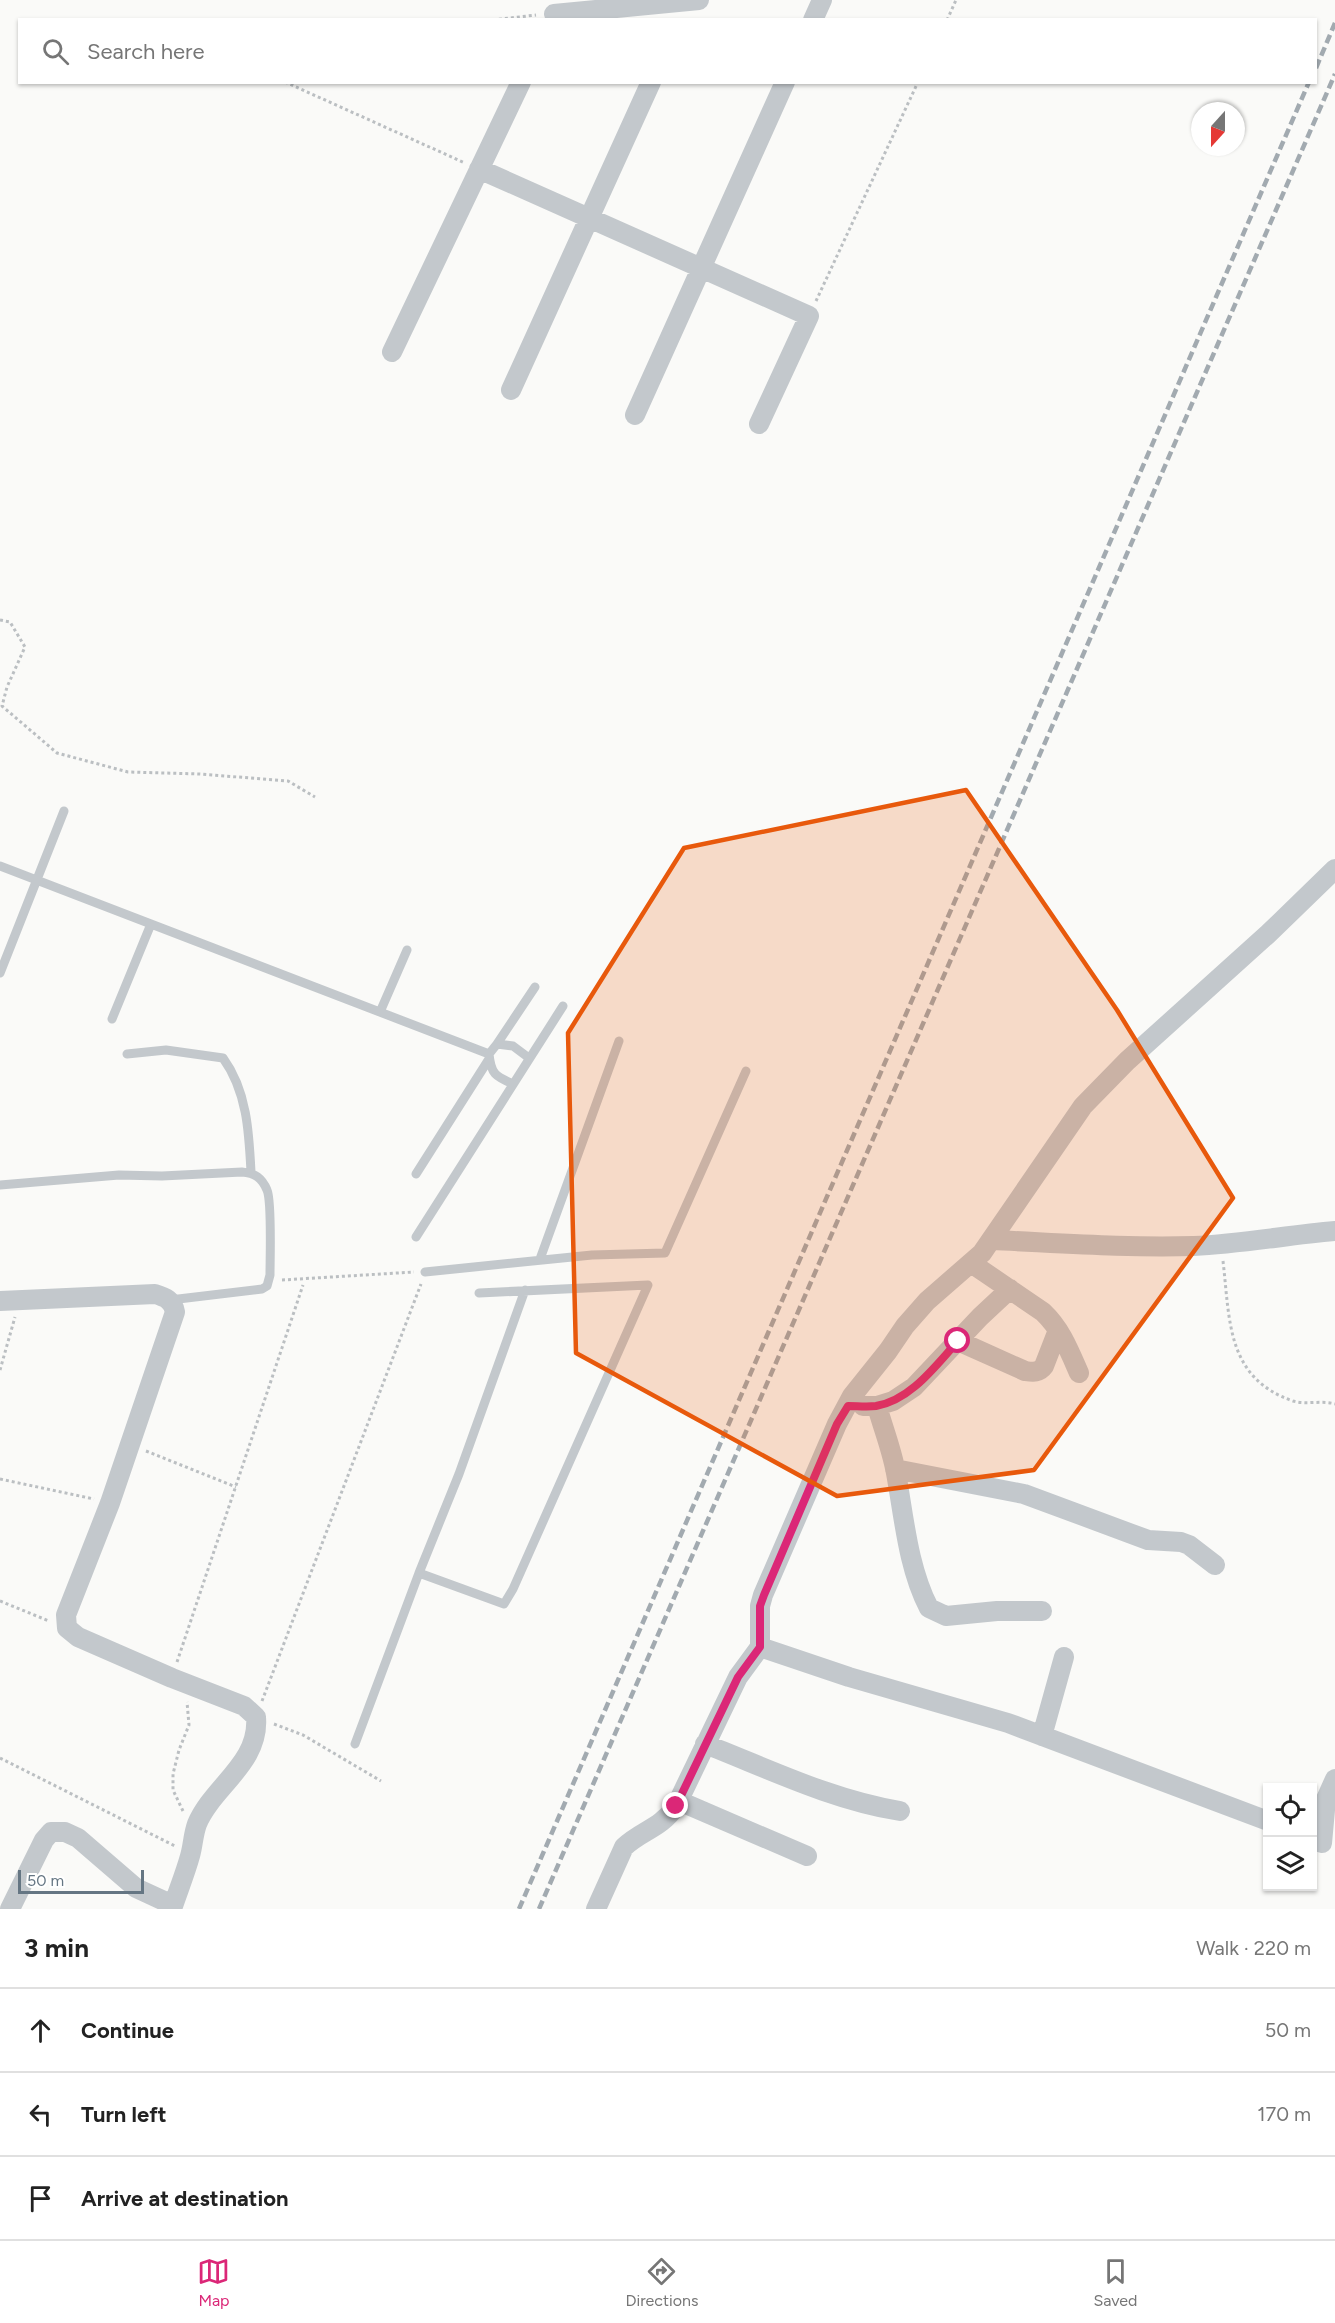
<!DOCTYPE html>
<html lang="en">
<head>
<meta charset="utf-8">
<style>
  body { margin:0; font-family:Figtree,sans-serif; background:#f6f6f6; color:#222 }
  .controls { position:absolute; right:18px; bottom:18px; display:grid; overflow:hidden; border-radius:0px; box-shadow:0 2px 4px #0004 }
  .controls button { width:54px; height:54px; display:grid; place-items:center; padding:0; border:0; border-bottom:2px solid #e0e0e0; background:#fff; color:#222; font:30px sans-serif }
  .compass { position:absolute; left:1191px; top:102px; width:54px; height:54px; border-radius:50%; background:#fff; box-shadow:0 2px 4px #0004; rotate:201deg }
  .scale { position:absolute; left:18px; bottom:15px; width:126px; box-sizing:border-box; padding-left:6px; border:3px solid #657683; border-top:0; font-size:16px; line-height:21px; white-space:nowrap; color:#657683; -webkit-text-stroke:4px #fff; paint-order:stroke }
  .stop { position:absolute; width:18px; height:18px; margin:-14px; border:4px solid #db2777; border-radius:50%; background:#fff }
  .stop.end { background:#db2777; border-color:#fff; box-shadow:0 2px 6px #0008 }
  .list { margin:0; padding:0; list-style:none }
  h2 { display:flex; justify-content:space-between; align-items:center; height:78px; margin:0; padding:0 24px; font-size:26px }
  h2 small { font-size:20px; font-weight:400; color:#767676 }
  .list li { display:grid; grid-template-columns:39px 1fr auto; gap:18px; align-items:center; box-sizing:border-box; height:84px; padding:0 24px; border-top:2px solid #e0e0e0 }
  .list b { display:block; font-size:22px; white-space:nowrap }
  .list em { font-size:20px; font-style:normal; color:#767676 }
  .icon { flex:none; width:33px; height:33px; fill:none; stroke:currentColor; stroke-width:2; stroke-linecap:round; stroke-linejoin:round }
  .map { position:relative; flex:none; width:1335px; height:1909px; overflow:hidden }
  .search { position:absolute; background:#fff; box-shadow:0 2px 4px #0004; left:18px; right:18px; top:18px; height:66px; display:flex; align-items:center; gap:15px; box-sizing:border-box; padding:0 21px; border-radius:0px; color:#767676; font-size:22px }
  .sheet { height:330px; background:#fff }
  nav { display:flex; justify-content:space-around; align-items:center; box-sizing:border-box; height:84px; border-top:2px solid #e0e0e0; background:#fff; font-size:16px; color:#767676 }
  nav a { display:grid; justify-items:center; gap:3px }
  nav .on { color:#db2777 }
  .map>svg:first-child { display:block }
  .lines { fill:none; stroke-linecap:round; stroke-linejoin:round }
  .path { stroke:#bbbfc2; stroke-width:3; stroke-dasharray:3 3; stroke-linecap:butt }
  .service { stroke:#c3c8cc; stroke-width:9 }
  .minor { stroke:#c3c8cc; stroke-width:20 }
  .rail { stroke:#a2aab0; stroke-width:4.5; stroke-dasharray:9 4.5; stroke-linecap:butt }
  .route { stroke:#db2777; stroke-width:8 }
  .marked { fill:#e8590c; fill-opacity:0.2; stroke:#e8590c; stroke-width:4.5; stroke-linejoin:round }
</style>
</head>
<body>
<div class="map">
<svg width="1335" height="1909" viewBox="0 0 1335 1909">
  <rect width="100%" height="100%" fill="#fafaf8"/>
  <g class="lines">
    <!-- path -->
    <path class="path" d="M493,20L536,15
      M947,20L956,0
      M285,82L465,163
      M816,301L918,82
      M0,620L10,622L25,647L7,687L2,706L57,753L128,772L200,774L288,781L315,797
      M1223,1261C1230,1320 1226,1378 1293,1401C1306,1405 1322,1400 1335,1404
      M282,1280L414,1272
      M0,1370L15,1317
      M146,1451L236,1487
      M0,1479L94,1499
      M0,1601L49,1621
      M177,1662L303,1285
      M262,1701L421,1284
      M274,1724L303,1735L381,1781
      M0,1758L175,1846
      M183,1811L173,1790V1774L179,1750L189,1725L187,1702"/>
    <!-- service -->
    <path class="service" d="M0,866L489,1054
      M0,973L64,811
      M380,1012L407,950
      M112,1019L151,924
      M497,1044L535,987
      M127,1054L166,1050L223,1058C247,1091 249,1132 251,1172
      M513,1084C495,1076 491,1074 489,1054L497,1044L513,1046L529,1058
      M416,1174L489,1059
      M0,1185L119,1175L162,1176L242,1172C255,1173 262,1178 267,1190C272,1201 270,1258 270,1275L267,1286L262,1289L170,1300
      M416,1237L563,1006
      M540,1259L619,1041
      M425,1272L592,1255L665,1253L746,1071
      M479,1293L648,1285L513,1589L504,1604L419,1573L459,1474L525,1290
      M355,1744L419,1573"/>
    <!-- minor -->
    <path class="minor" d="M554,14L699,0
      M813,20L822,0
      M479,169L809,316L759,424
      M392,352L521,82
      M511,390L651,82
      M635,415L785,82
      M992,1240C1060,1243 1127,1248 1194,1246C1241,1244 1288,1235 1335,1231
      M971,1263L1043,1312C1061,1329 1069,1350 1079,1373
      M0,1301L155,1294C165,1297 173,1300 175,1312L110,1503L66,1615L67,1628L78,1637L172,1678L244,1706L256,1717C260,1763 213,1786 197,1824C193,1835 193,1846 190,1856C185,1874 178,1891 172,1909
      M958,1341L1025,1371C1033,1372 1039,1373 1044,1366L1058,1330
      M863,1406H877L893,1401L914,1387L980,1317L1010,1289
      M877,1406C883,1428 892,1450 896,1473C904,1517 908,1568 929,1608L946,1616L997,1611H1042
      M895,1469L1024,1494L1148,1540L1181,1542L1189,1545L1215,1565
      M760,1647L849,1677L1008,1723L1268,1821
      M1042,1736L1064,1657
      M705,1744C769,1769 832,1800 900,1811
      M679,1801L807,1856
      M1322,1843L1326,1799L1335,1779
      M10,1909L44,1840L51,1832H65L78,1838L136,1888L173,1905
      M596,1909L624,1847C642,1830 660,1829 676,1806L738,1677L760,1647V1606L763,1595L837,1424L852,1396L888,1351L905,1326L927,1301L982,1253L1083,1106L1127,1061L1268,934L1335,869"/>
    <!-- rail -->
    <path class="rail" d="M1316,68L1335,23
      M519,1909L1309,82
      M539,1909L1335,74"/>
  </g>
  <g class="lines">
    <!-- route -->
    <path class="route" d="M676,1806L738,1677L760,1647V1606L764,1595L837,1424L848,1406C857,1406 867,1407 876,1406C911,1400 936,1365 958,1341"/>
  </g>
  <!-- marked area -->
  <path class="marked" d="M966,790L1117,1010L1233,1198L1034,1470L837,1496L576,1353L568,1033L684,848Z"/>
</svg>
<div class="controls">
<button><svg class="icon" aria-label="locate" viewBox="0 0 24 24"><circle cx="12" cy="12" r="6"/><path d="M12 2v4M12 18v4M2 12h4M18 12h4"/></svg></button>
<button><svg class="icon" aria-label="layers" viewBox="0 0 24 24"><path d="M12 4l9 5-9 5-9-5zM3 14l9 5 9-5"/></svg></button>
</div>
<svg class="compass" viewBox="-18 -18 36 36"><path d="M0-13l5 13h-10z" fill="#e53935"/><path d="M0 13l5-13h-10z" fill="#767676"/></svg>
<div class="scale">50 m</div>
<div class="stop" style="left:958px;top:1341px"></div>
<div class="stop end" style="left:676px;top:1806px"></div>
<div class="search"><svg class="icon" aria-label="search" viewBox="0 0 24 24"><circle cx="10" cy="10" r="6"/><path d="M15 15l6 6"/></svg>Search here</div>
</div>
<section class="sheet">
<h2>3 min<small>Walk · 220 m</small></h2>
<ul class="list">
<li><svg class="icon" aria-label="ahead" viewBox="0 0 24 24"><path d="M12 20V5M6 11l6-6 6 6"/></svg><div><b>Continue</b></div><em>50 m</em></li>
<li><svg class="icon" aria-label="left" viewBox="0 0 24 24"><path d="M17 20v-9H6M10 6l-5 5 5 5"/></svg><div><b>Turn left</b></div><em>170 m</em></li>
<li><svg class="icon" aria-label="arrive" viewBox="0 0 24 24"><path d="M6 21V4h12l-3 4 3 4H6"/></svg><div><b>Arrive at destination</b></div></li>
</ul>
</section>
<nav>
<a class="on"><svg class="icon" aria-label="map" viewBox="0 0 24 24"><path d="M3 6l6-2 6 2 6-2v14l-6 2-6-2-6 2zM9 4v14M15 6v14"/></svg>Map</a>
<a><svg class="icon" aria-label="directions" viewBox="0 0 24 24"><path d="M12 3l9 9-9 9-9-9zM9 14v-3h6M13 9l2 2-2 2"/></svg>Directions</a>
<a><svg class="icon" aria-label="saved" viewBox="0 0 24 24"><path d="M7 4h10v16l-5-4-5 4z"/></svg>Saved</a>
</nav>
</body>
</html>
